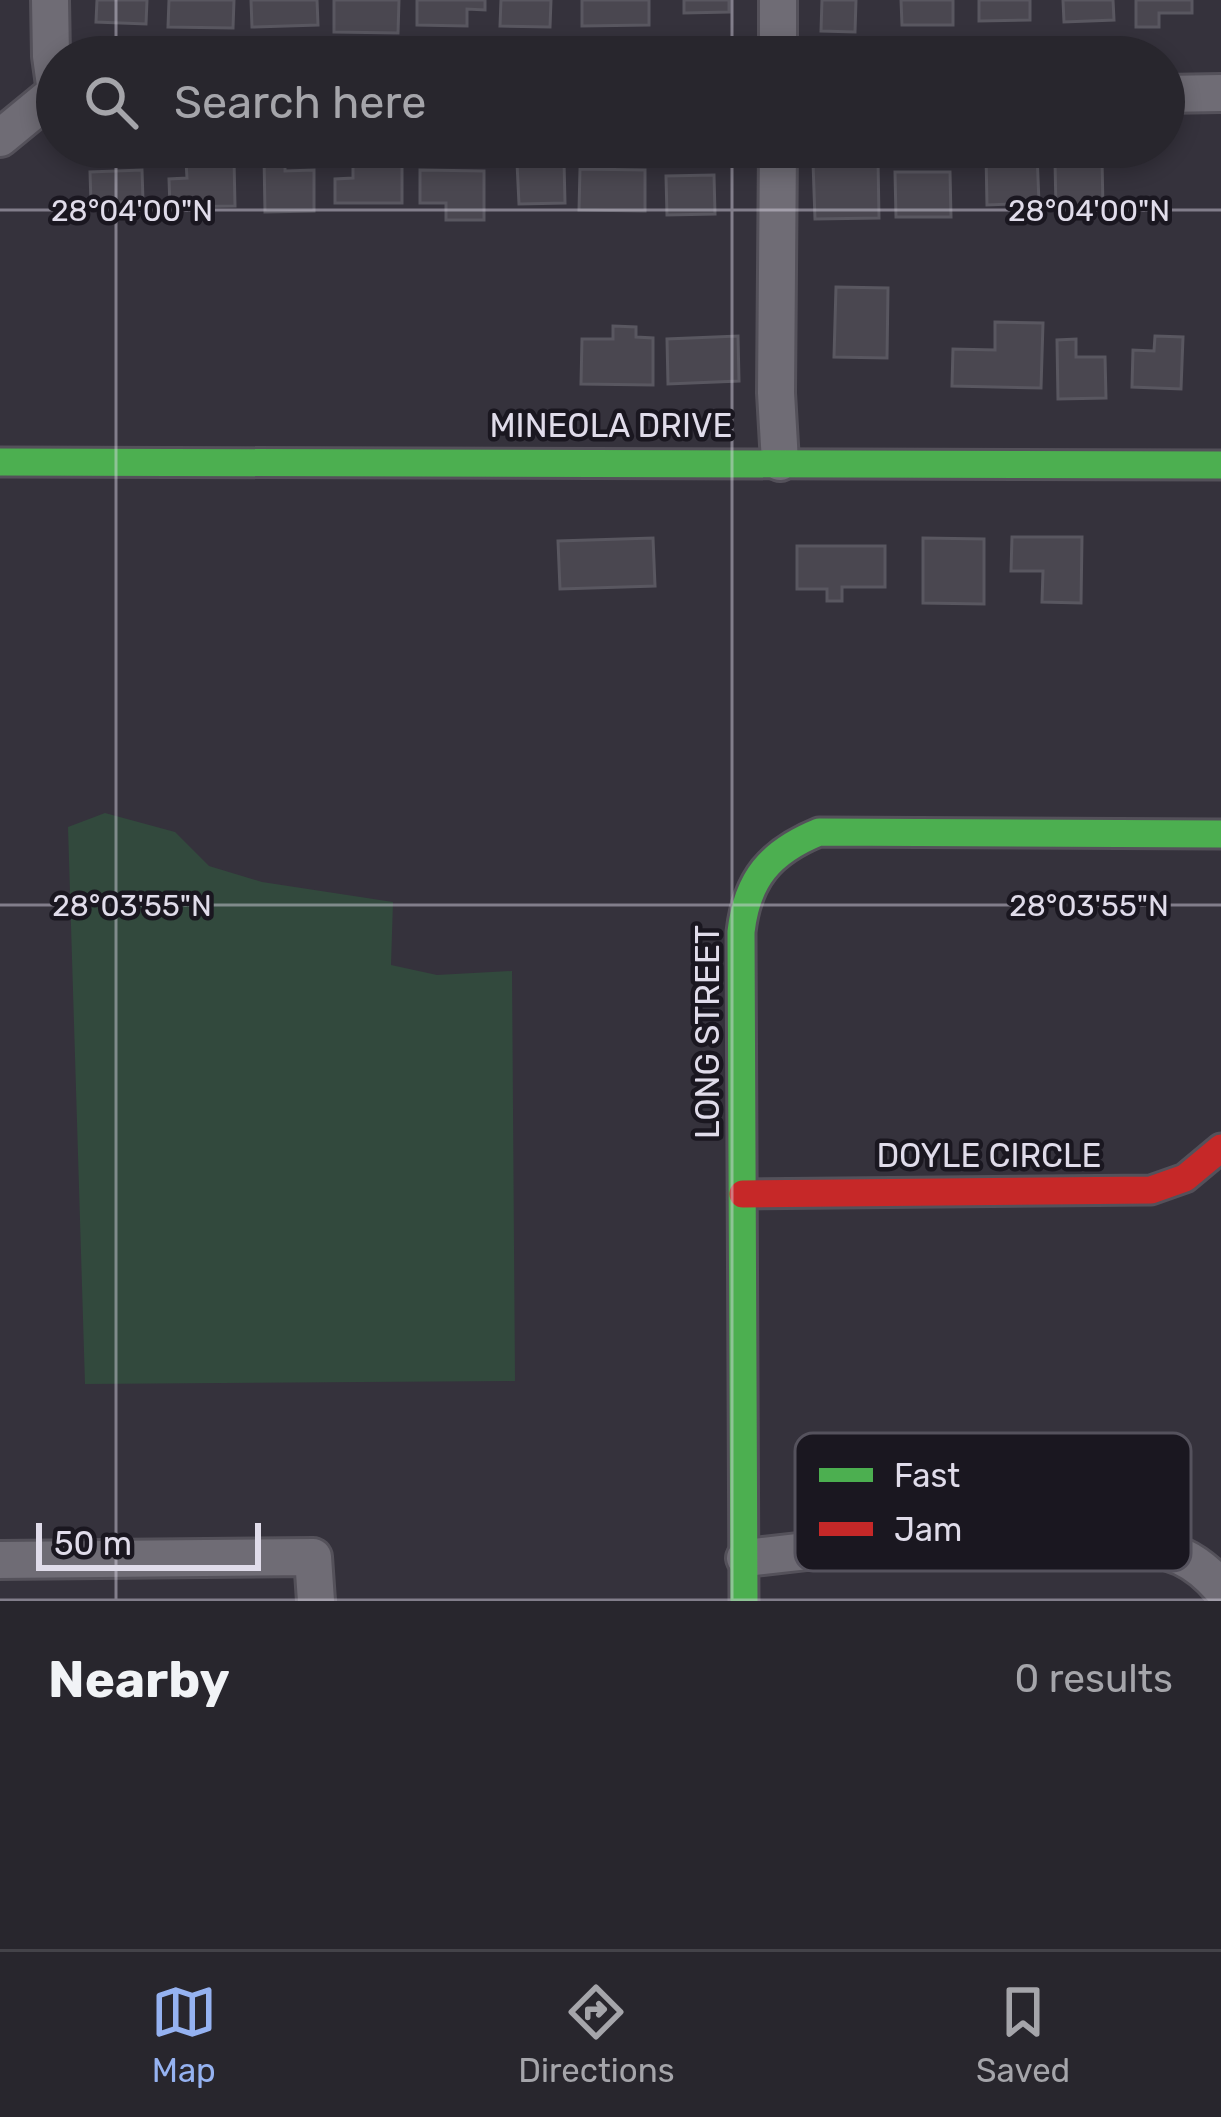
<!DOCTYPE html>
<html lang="en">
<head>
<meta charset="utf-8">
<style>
  body { margin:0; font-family:Rubik,sans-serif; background:#343239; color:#f1f3f6 }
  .scale { position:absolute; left:36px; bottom:30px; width:225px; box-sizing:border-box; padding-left:12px; border:6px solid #e0dcea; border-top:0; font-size:33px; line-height:42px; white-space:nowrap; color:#e0dcea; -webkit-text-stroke:9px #1a1720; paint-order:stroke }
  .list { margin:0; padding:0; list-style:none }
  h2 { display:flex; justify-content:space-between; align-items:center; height:156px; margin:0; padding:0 48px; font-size:51px }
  h2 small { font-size:39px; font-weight:400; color:#a5a5aa }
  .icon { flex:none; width:66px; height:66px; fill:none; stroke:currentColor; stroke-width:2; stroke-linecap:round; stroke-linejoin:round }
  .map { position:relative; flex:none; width:1221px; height:1601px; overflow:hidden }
  .search { position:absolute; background:#28262d; box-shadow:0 6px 18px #0003; left:36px; right:36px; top:36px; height:132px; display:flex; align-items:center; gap:30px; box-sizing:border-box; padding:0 42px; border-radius:66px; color:#a5a5aa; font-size:45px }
  .sheet { height:348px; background:#28262d }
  nav { display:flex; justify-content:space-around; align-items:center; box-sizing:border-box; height:168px; border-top:3px solid #444349; background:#28262d; font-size:33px; color:#a5a5aa }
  nav a { display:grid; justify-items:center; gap:6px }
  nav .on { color:#95b2f1 }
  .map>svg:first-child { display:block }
  .green { fill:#32493d }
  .building { fill:#4a4750; stroke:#595760; stroke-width:3 }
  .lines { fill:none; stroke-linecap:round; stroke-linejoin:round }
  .street-casing { stroke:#54515a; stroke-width:42 }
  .fast-casing { stroke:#54515a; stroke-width:33 }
  .jam-casing { stroke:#54515a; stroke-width:33 }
  .street { stroke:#6f6c75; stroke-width:36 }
  .fast { stroke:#4caf50; stroke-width:27 }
  .jam { stroke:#c62828; stroke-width:27 }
  .ticks { fill:none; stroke:#e0dcea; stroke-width:3; stroke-opacity:0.45 }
  .labels { text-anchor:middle; stroke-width:9; stroke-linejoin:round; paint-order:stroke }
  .street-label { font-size:33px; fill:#e0dcea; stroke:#1a1720 }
  .key { fill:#1a1720; stroke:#55525d; stroke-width:3 }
  .key-label { font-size:33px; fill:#e0dcea }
  .ticks-label { font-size:30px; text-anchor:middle; fill:#e0dcea; stroke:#1a1720; stroke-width:9; stroke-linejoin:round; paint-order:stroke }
</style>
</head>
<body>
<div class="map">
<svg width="1221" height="1601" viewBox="0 0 1221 1601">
  <rect width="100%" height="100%" fill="#35323c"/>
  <!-- green -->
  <path class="green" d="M105,813L175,832L209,866L262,882L393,902L391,965L437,975L512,971L515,1381L85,1384L68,827Z"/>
  <!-- building -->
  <path class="building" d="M97,0H147L146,24L96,22Z
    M169,0H234L233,28L168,27Z
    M251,0H317L318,25L252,27Z
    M334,0H399L398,33L334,32Z
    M417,0H485V10L467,9V26L417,25Z
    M501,0H551L550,27L500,26Z
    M582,0H649V25L582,26Z
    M684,0H729V12L684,13Z
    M822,0H856L855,32L821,31Z
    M901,0H953V25H902Z
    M979,0H1030V20L979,21Z
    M1063,0H1113L1114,20L1064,22Z
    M1136,0H1192V13H1159V27H1136Z
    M1037,153L1039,203L987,205L986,154Z
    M285,155V171L314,170V211L265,212L264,156Z
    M234,160L235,206L170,207L169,179L187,178L186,161Z
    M878,160L879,218L815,219L813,162Z
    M1102,160L1103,208L1056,209L1055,161Z
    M402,161V203H335V179L353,178V162Z
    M564,162L565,203L519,204L517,163Z
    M580,169L645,170V211L579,210Z
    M142,170L143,201L91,203L90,172Z
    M420,170L484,171V220H446V203H420Z
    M895,172H950L951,217H896Z
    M714,175L715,214L667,215L666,176Z
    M836,287L888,288L887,358L834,357Z
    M995,322L1043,323L1041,388L952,386L953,349L995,350Z
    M613,326L636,327V337L653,338V385L581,384L582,339H613Z
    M738,336L739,381L668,384L667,339Z
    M1155,336L1183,337L1181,389L1132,387L1133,350L1154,351Z
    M1076,339V357H1105L1106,398L1058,399L1057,340Z
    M1012,537H1082L1081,603L1042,602L1043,571H1011Z
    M653,538L655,586L560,589L558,541Z
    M923,538L984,539V604L923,603Z
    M797,546H885V587H842V601H827V589H797Z"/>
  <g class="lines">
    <defs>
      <path id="street" d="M50,0L51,56L56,92
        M778,0V57
        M1164,94L1221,93
        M0,138L56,92
        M778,147L776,393L780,462
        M745,1558L807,1551L1134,1546C1171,1548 1196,1559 1221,1588
        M0,1560L313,1557L316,1601"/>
      <path id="fast" d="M0,462L1221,465
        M744,1601L741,932C747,879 770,852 819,832L1221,834"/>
      <path id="jam" d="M743,1194L1151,1190L1185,1178L1221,1148"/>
    </defs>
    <!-- street casing -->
    <use href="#street" class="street-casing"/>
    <!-- fast casing -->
    <use href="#fast" class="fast-casing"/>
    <!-- jam casing -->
    <use href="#jam" class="jam-casing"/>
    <!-- street -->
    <use href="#street" class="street"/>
    <!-- fast -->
    <use href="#fast" class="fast"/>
    <!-- jam -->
    <use href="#jam" class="jam"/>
  </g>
  <!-- ticks -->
  <path class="ticks" d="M116,0V57M732,0V57M116,147V1601M732,147V1601M0,210H1221M0,905H1221M0,1600H1221"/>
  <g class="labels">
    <!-- street labels -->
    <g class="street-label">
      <text x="611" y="437">MINEOLA DRIVE</text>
      <text transform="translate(707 1032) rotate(-90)" y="12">LONG STREET</text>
      <text x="989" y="1167">DOYLE CIRCLE</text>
    </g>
  </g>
  <!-- legend -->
  <rect x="795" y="1433" width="396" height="138" rx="18" class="key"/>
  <rect x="819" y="1468" width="54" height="14" fill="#4caf50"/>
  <rect x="819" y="1522" width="54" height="14" fill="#c62828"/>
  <g class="key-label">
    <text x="894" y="1487">Fast</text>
    <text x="894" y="1541">Jam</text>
  </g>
  <g class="ticks-label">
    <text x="132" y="221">28°04'00"N</text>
    <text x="1089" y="221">28°04'00"N</text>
    <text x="132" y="916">28°03'55"N</text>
    <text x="1089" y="916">28°03'55"N</text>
  </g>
</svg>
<div class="scale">50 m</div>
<div class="search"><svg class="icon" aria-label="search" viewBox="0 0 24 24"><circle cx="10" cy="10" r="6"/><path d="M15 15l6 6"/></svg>Search here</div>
</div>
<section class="sheet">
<h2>Nearby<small>0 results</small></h2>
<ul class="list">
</ul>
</section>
<nav>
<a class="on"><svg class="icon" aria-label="map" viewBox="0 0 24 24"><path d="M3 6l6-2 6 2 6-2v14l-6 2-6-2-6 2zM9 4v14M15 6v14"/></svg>Map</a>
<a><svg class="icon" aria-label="directions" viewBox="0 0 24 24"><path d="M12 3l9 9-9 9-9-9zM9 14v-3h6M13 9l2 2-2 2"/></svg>Directions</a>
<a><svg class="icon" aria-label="saved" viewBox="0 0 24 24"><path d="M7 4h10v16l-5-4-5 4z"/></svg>Saved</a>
</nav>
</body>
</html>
